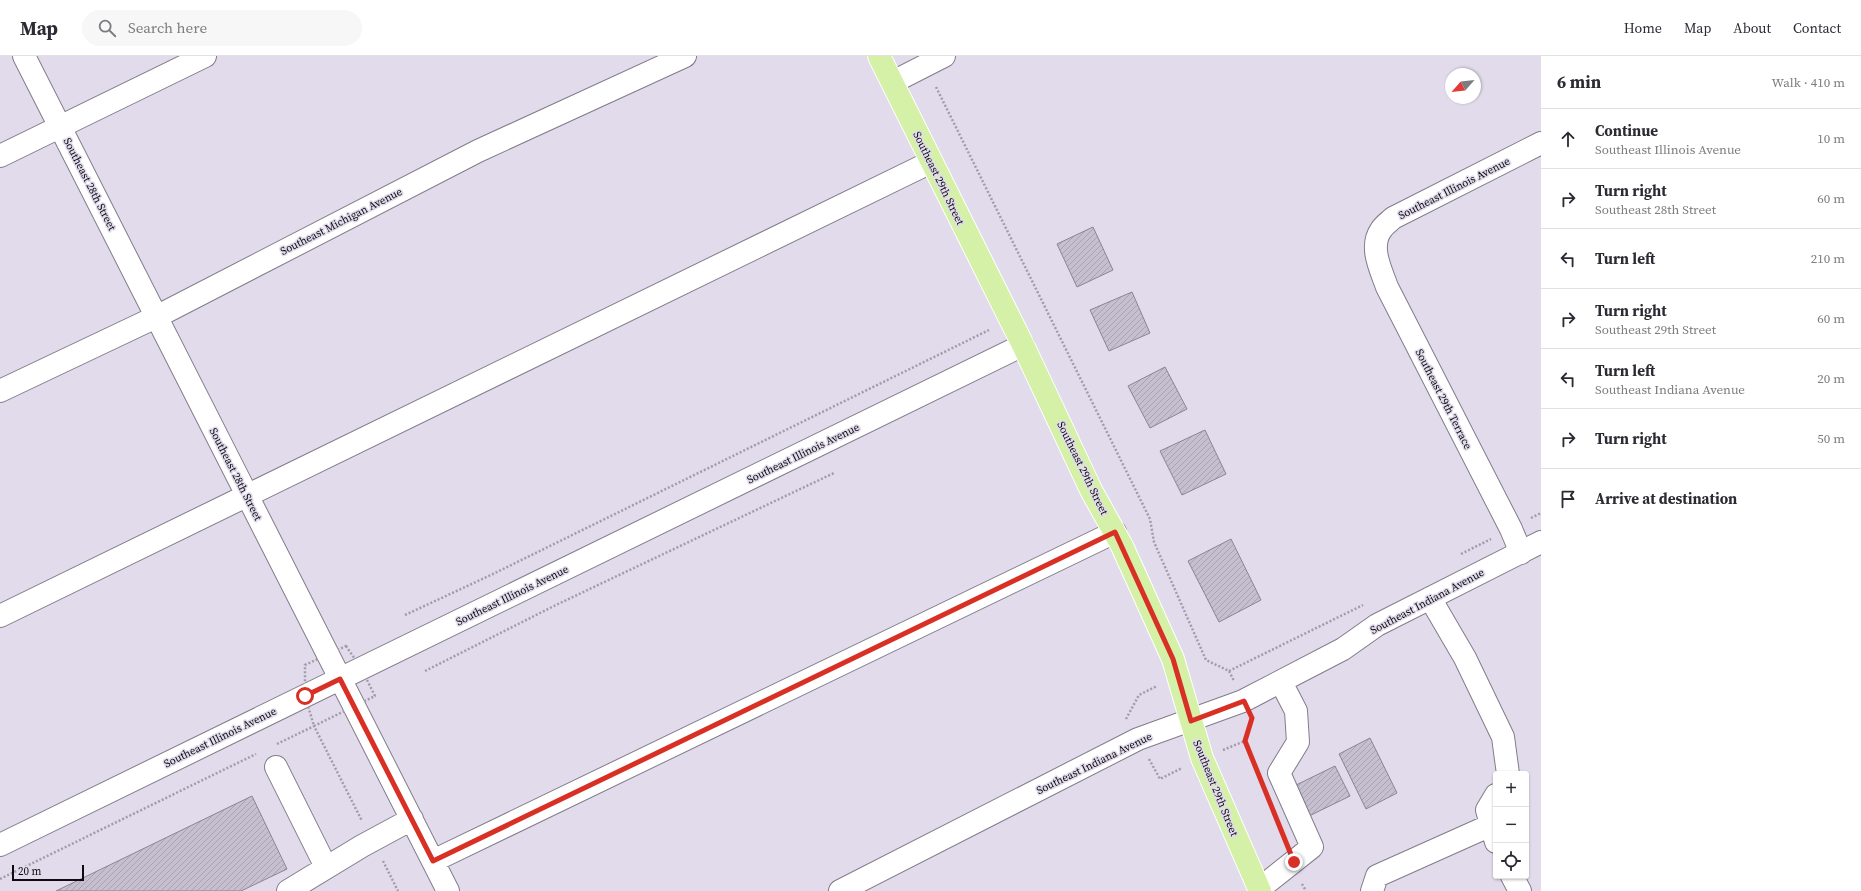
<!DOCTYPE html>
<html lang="en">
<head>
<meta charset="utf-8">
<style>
  body { margin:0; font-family:"Source Serif 4",serif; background:#f7f7f7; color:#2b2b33 }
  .controls { position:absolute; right:12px; bottom:12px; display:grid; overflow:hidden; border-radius:4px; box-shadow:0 1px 3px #0004 }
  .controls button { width:36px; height:36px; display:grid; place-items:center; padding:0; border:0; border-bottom:1px solid #e1e1e2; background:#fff; color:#2b2b33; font:20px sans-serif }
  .compass { position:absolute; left:1445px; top:12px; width:36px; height:36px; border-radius:50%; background:#fff; box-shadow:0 1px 3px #0004; rotate:243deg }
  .scale { position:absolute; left:12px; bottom:10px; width:72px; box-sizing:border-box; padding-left:4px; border:2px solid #0d0b10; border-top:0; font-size:11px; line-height:14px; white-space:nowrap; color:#0d0b10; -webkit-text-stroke:3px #e1dbeb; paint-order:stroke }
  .stop { position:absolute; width:12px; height:12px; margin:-9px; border:3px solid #d93025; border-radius:50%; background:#fff }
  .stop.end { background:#d93025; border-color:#fff; box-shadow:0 1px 4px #0008 }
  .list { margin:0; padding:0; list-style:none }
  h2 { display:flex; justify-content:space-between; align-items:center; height:52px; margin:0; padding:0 16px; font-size:17px }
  h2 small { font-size:13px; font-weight:400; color:#7c7c81 }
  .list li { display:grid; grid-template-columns:26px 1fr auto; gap:12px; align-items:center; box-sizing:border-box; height:60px; padding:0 16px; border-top:1px solid #e1e1e2 }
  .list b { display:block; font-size:15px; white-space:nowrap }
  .list p { margin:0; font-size:13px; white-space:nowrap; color:#7c7c81 }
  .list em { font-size:13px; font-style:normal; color:#7c7c81 }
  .icon { flex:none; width:22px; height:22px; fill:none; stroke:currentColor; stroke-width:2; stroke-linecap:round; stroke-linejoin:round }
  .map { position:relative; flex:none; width:1541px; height:835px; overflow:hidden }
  header { display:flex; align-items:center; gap:24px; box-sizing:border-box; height:56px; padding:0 20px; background:#fff; border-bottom:1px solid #e1e1e2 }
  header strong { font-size:19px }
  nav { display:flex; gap:22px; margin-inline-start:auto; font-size:14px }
  .search { width:280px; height:36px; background:#f7f7f7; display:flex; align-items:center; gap:10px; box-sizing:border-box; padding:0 14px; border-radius:22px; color:#7c7c81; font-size:15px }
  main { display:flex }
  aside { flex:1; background:#fff }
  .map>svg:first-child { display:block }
  .building { fill:url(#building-hatch); stroke:#8a8493 }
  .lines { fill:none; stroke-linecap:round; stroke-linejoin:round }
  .minor-casing { stroke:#827c8a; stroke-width:24 }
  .major-casing { stroke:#fff; stroke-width:24 }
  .path { stroke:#a19ca9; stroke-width:2.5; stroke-dasharray:2 2; stroke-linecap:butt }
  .minor { stroke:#fff; stroke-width:22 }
  .major { stroke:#d4f1a7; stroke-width:22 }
  .route { stroke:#d93025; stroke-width:5 }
  .labels { text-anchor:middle; stroke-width:3; stroke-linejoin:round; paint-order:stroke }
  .street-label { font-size:11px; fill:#0d0b10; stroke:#e1dbeb }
</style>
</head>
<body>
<header>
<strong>Map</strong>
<div class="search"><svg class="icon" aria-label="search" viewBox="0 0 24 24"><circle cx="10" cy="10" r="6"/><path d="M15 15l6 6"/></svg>Search here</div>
<nav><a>Home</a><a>Map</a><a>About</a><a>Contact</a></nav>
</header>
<main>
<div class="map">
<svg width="1541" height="835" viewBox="0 0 1541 835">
  <defs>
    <pattern id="building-hatch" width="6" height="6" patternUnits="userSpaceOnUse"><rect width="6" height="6" fill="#c5bfcf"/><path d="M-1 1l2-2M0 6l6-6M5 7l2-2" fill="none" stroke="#a8a3b1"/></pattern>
  </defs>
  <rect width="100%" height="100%" fill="#e1dbeb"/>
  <!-- building -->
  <path class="building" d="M1093,171L1113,214L1077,231L1057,188Z
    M1132,236L1150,277L1109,295L1090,254Z
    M1165,311L1187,353L1150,372L1128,330Z
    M1205,374L1226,418L1182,439L1160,395Z
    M1231,483L1261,544L1219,566L1188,505Z
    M1370,682L1397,737L1366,753L1339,698Z
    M1335,710L1350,740L1307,761L1292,731Z
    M252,740L287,813L241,835H56Z"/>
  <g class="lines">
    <defs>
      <path id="minor" d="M24,0L448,835
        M893,26L944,0
        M0,100L205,0
        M0,335L156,261L478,95L685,0
        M1521,497L1511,473L1387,231C1381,214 1369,191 1381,174C1384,169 1389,166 1393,162L1541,87
        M1430,542L1465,602L1503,681L1508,718
        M0,560L931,106
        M276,711L326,811
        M1496,739L1487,754L1496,786
        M0,789L1023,289
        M433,805L1115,476
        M1512,820L1520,835
        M1259,833L1312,791L1279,717L1298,686L1296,655L1281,626
        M288,835L362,790L412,763
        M840,835L1138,683L1243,645L1343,593L1377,569L1541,486
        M1372,835L1377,820L1491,769"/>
      <path id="major" d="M879,0L1023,289L1091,434L1122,490L1173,603L1202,702L1260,835"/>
    </defs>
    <!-- minor casing -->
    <use href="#minor" class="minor-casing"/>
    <!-- major casing -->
    <use href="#major" class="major-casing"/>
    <!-- path -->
    <path class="path" d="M936,31L1150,463L1154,486L1206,604L1229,615L1234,625
      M1531,462L1541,457
      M1461,498L1491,483
      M405,559L493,518L989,274
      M346,590L361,612L375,640L314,670L305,640V609Z
      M425,615L556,549L834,417
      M1229,615L1363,549
      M1126,663L1139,639L1157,630
      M1250,668L1245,685L1256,712
      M277,688L314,670L362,765
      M1223,694L1245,685
      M1149,703L1160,723L1182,712
      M383,805L398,835
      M0,823L256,698
      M1302,828L1306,835"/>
    <!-- minor -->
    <use href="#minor" class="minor"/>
    <!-- major -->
    <use href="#major" class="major"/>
  </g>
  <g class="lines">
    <!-- route -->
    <path class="route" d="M305,640L340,623L433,805L1115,476L1173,603L1191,665L1244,645L1252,662L1245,685L1294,806"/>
  </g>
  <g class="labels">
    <!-- street labels -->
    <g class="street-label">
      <text transform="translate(939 122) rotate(64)" y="4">Southeast 29th Street</text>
      <text transform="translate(90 128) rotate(63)" y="4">Southeast 28th Street</text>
      <text transform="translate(1454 132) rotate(-27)" y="4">Southeast Illinois Avenue</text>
      <text transform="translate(341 165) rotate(-27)" y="4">Southeast Michigan Avenue</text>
      <text transform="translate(1444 343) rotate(63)" y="4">Southeast 29th Terrace</text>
      <text transform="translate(803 397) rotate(-26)" y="4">Southeast Illinois Avenue</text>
      <text transform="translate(1083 412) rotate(64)" y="4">Southeast 29th Street</text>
      <text transform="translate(236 418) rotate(63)" y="4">Southeast 28th Street</text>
      <text transform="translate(512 539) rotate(-26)" y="4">Southeast Illinois Avenue</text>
      <text transform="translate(1427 545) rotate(-28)" y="4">Southeast Indiana Avenue</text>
      <text transform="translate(220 681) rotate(-26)" y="4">Southeast Illinois Avenue</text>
      <text transform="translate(1094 707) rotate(-26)" y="4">Southeast Indiana Avenue</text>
      <text transform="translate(1216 732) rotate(68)" y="4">Southeast 29th Street</text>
    </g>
  </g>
</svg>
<div class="controls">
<button>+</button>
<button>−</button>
<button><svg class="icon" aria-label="locate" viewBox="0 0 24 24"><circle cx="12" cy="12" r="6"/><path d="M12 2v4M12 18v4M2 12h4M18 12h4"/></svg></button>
</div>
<svg class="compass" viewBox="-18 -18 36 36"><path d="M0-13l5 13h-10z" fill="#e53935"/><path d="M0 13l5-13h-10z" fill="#7c7c81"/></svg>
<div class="scale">20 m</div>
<div class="stop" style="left:305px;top:640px"></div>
<div class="stop end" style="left:1294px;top:806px"></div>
</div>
<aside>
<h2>6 min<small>Walk · 410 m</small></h2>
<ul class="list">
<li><svg class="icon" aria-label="ahead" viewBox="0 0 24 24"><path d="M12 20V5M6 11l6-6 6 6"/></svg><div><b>Continue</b><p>Southeast Illinois Avenue</p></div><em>10 m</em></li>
<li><svg class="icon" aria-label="right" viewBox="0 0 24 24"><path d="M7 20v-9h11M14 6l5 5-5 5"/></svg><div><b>Turn right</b><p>Southeast 28th Street</p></div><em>60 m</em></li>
<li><svg class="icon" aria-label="left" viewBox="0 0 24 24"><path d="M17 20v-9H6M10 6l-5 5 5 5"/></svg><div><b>Turn left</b></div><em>210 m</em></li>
<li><svg class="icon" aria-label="right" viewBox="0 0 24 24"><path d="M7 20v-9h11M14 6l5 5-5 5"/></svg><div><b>Turn right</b><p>Southeast 29th Street</p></div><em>60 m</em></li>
<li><svg class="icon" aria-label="left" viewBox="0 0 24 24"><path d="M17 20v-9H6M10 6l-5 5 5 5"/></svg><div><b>Turn left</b><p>Southeast Indiana Avenue</p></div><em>20 m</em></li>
<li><svg class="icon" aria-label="right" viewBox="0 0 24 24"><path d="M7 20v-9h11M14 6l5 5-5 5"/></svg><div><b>Turn right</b></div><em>50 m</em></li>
<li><svg class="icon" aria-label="arrive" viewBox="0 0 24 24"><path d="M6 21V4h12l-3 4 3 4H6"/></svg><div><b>Arrive at destination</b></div></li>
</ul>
</aside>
</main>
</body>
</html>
